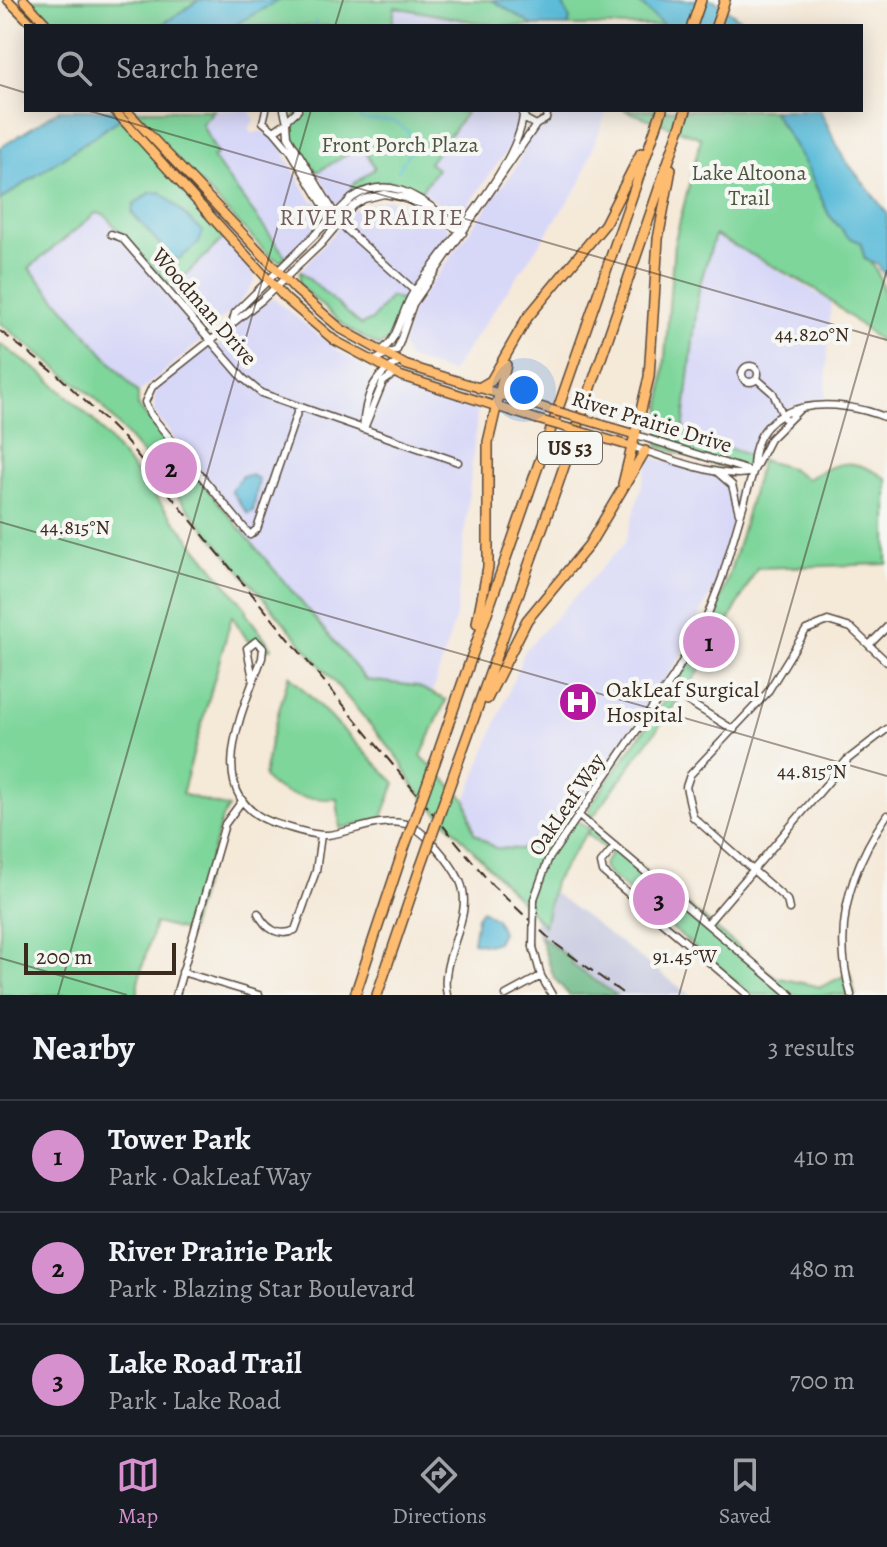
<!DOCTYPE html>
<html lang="en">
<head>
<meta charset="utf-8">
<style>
  body { margin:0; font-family:Alegreya,serif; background:#242831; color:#f1f3f6 }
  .scale { position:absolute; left:24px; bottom:20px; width:152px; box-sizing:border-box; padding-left:8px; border:4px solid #3b2a1e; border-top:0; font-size:22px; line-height:28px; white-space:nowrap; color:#3b2a1e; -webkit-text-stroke:6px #f6f6f2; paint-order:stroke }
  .you { position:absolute; left:524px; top:390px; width:28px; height:28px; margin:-20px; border:6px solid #fff; border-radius:50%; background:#1a73e8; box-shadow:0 0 0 12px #1a73e833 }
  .badge { display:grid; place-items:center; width:52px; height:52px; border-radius:50%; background:#d690ce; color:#111; font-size:26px; font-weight:700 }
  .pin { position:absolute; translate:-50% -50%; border:4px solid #fff; box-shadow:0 2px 8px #0006 }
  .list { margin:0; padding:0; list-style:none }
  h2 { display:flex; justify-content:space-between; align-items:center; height:104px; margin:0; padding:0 32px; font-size:34px }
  h2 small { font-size:26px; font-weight:400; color:#9ea1a6 }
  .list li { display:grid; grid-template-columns:52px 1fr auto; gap:24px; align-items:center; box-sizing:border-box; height:112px; padding:0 32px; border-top:2px solid #363941 }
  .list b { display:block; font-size:30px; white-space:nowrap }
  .list p { margin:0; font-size:26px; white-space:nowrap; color:#9ea1a6 }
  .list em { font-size:26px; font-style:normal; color:#9ea1a6 }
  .icon { flex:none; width:44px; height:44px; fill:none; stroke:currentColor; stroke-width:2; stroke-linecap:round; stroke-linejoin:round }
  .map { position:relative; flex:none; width:887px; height:995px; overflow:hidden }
  .search { position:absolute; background:#171b24; box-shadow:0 4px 20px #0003; left:24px; right:24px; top:24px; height:88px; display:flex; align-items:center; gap:20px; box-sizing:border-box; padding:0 28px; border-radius:0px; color:#9ea1a6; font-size:30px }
  .sheet { height:440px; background:#171b24 }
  nav { display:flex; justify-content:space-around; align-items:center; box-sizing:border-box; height:112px; border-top:2px solid #363941; background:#171b24; font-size:22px; color:#9ea1a6 }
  nav a { display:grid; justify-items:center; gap:4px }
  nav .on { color:#d690ce }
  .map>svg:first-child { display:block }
  .built { fill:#d7d7f8 }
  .industrial { fill:#bfc2dd }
  .green { fill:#7ed69b; stroke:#5c805c; stroke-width:2 }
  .forest { fill:#66b783; stroke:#507050; stroke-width:2 }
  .water { fill:#5bbcd9; stroke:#4b737c; stroke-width:2 }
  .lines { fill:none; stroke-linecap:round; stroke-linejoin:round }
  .stream { stroke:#5bbcd9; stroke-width:2 }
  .minor-casing { stroke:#57473a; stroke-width:9 }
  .major-casing { stroke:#57473a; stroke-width:11 }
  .highway-casing { stroke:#57473a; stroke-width:12 }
  .minor { stroke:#fff; stroke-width:6 }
  .major { stroke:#febc70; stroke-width:8 }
  .highway { stroke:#febc70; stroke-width:9 }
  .rail { stroke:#3b2a1e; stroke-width:2; stroke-dasharray:12 6; stroke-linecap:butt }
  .minor-bridge-casing { stroke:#57473a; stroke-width:9; stroke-linecap:butt }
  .major-bridge-casing { stroke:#57473a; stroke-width:11; stroke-linecap:butt }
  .highway-bridge-casing { stroke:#57473a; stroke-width:12; stroke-linecap:butt }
  .minor-bridge { stroke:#fff; stroke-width:6 }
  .major-bridge { stroke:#febc70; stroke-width:8 }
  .highway-bridge { stroke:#febc70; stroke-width:9 }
  .ticks { fill:none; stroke:#3b2a1e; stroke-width:2; stroke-opacity:0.45 }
  .labels { text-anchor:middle; stroke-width:8; stroke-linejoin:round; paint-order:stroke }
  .shield { fill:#f6f6f2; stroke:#73675e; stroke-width:2 }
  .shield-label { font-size:20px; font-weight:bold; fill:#3b2a1e }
  .park-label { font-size:22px; fill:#4c553d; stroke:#f6f6f2 }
  .street-label { font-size:22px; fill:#3b2a1e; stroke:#f6f6f2 }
  .poi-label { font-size:22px; fill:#3b2a1e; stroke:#f6f6f2; text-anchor:start }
  .neighbourhood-label { font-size:24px; letter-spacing:2px; fill:#715b5f; stroke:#f6f6f2 }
  .ticks-label { font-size:20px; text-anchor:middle; fill:#3b2a1e; stroke:#f6f6f2; stroke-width:8; stroke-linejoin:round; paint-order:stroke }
</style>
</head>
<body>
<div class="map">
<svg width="887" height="995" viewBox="0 0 887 995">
  <rect width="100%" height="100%" fill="#f6f6f2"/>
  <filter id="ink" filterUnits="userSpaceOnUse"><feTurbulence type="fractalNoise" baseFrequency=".0125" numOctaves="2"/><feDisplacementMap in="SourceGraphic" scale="16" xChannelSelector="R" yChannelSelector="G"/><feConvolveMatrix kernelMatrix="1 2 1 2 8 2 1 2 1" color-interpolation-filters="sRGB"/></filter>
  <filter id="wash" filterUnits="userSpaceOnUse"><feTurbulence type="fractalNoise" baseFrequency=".006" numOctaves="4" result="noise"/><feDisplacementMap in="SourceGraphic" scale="32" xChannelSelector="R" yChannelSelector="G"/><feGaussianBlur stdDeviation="1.8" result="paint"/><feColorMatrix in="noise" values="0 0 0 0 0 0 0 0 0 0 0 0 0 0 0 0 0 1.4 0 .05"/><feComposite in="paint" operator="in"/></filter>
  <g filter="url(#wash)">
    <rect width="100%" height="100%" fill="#f5e9d8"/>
    <!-- built -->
    <path class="built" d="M395,7L466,18L464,26H392Z
      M214,110H249L255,120L248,128L252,134L261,131L276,137L286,148L285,155L311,200L318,202L324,212L320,225L287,258L212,156L217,154L202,124Z
      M456,110H518L520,118L517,136L469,204V211L458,219L444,212L441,206L421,191L437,170L429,163L465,114Z
      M551,110H607L580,184L451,373L408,358L402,345L412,310L516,167L533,130L548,122Z
      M362,145L376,168L374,173L351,186L353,191L343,204L335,203L317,172Z
      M388,199L404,203L432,220L435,218L448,227L449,234L445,244L439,245L426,264V271L397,315L390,298L372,320L361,326L300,271L354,209Z
      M96,213L104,214L202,337L200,342L138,393L29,268Z
      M715,235L831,301L825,400L794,406L778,415L752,457L683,432L699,287Z
      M224,238L250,267L256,280L234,310L209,328L171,289Z
      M274,299L334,348L369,370L372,384L357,430L368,433L383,386L391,379L478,407L456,616L432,694L417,686L366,680L292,594L241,530L245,526L154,413V397L159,385L207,346L215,350L229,330L267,300Z
      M650,457L713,472L734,493L735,514L715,584L680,658L570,815L560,808L538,837L521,849L495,848L474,833L466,800L525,650L625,543Z"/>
    <!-- industrial -->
    <path class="industrial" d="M542,884L690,995H616L571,964L572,960L534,929Z"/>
    <!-- green -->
    <path class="green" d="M27,0H199L160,26H49Z
      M279,0H636L664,26H496L395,7L392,26H233Z
      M133,110H214L202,124L217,154L212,157L287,258L280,261L271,257L170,152L165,170L224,238L171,289L104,214L96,213L29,268L138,393V406L366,680L417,686L446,700L421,756L466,800L474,833L495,848L521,849L538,837L560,808L589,829L554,882L544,926L413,786L400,760L95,398L0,323V200Z
      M299,110H456L466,113L429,163L437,169L421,191L387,182L353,191L351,186L375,168L362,146L317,172L292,140L288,127Z
      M624,110H772L806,165L829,215L848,237L860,242L865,259C887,270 887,318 887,347L817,290L715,235L699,287L683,432L754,457L748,476L658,446L674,244L701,138Z
      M300,271L361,325L372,320L390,297L403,301L390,340L379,346L348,329L299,285Z
      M0,344L44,375L93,420L247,610L245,612L272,648L266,650L257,639L248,641L232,616L182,794L229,808L222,818L189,932L155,923L138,982V995H0Z
      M761,460L790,468L807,479C841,460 852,457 887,479V564L757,568L711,655L590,821L589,807C636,740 692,671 722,595C738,551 749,505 761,460Z
      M289,675L395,783L381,820L340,828L337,799C313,799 279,798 264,777L270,742Z
      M592,827L775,977L821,987L850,973L855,995H751L605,871L603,865L611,854L587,834Z"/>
    <!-- forest -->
    <path class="forest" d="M539,935L573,961L571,964L616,995H569L554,978Z"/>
    <!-- water -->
    <path class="water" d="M199,0H279L233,26H160Z
      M492,0H561L570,20L568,26H534Z
      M636,0H714L749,26H664Z
      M59,110H133L0,200V148Z
      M772,110H820L843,157L887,213V279L878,265L865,259L860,242L848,237L829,215L806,165Z
      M161,192L203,232L199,243L179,259L172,258L132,213L134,204L150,193Z
      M251,475L259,479L253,511L248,514L231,491L242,476Z
      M482,910L496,919L502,932L497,942L488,945L473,942L477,917Z"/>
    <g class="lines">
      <!-- stream -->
      <path class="stream" d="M315,21L318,26
        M354,110L362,120L394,121L408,131L411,149L398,171"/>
    </g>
  </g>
  <g filter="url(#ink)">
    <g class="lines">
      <defs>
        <path id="minor" d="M266,110L263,122L274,131L287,122L284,110
          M523,110L525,119L536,125L546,119L548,110
          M287,120L298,110
          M287,122L288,136L332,209V214
          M274,131L290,150L328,213L417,293
          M111,234L122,238L243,378L261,393L458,462
          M233,320L235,313L352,198C391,172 420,200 452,221L454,227
          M380,351C399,341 401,311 413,293C443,250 519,165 523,115
          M373,361L397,350L413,304L536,125
          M742 374a8 8 0 1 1 16 0a8 8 0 1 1-16 0Z
          M757,379L773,393L784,418
          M299,407L257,529L250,535L150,414L145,402L152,387L262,300L321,244L353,206L364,199L384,194L406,198L463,233
          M365,426L383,382L394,374
          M363,429C365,399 372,374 400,362
          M636,435L753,472
          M633,447C663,456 724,481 753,472
          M753,468C754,395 838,397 887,418
          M717,472L732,485L739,513
          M869,645L887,627
          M253,679L247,648L256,641L263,648L262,658C242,712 198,802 280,825C294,829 313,836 328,835C353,832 381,817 406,824C426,830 451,863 460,881C476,917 438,958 447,995
          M666,688L734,730
          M578,815L791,995
          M615,846L601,863L603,872L748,995
          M534,899L548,860L674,676L706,619L722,578L753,472L770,439L801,408
          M789,909L787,900L693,817L686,787L690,775L767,693L806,630L828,621L851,628L887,662
          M258,913C265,928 279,938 295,930L316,871L321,835
          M707,924L847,760L887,729
          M533,947L541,976L552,995
          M182,972L259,995
          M176,995L225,824L242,801
          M506,995L541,976
          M851,995C832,930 849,870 887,815"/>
        <path id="major" d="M8,0L34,26
          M24,0L48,26
          M114,110L286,299L334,340L401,376L536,419
          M126,110L296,290L341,329L406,365L545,408
          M593,422L636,435
          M589,434L633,447"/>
        <path id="highway" d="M692,26L701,0
          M716,26L725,0
          M479,388L491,381L527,318L605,224L641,153
          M623,484L649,377L658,239L671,169
          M477,623L488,567V442L506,365
          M487,699L527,620L589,545L645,451
          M435,762L662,110
          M453,776L558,484L686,110
          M355,995L403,851
          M377,995L421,866"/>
      </defs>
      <!-- minor casing -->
      <use href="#minor" class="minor-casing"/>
      <!-- major casing -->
      <use href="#major" class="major-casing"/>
      <!-- highway casing -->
      <use href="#highway" class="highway-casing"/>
      <!-- minor -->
      <use href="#minor" class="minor"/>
      <!-- major -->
      <use href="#major" class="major"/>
      <!-- highway -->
      <use href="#highway" class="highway"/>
      <!-- rail -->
      <path class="rail" d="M0,331L60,377L124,439L492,885L553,942L625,995"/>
      <defs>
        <path id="minor-bridge" d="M533,947L534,899"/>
        <path id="major-bridge" d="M545,408L593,422
          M536,419L589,434"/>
        <path id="highway-bridge" d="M403,851L435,762
          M421,866L453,776"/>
      </defs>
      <!-- minor-bridge casing -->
      <use href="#minor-bridge" class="minor-bridge-casing"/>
      <!-- major-bridge casing -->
      <use href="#major-bridge" class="major-bridge-casing"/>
      <!-- highway-bridge casing -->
      <use href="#highway-bridge" class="highway-bridge-casing"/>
      <!-- minor-bridge -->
      <use href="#minor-bridge" class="minor-bridge"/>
      <!-- major-bridge -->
      <use href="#major-bridge" class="major-bridge"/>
      <!-- highway-bridge -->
      <use href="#highway-bridge" class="highway-bridge"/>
    </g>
  </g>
  <!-- ticks -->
  <path class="ticks" d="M335,26L343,0M0,85L26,93M86,110L887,340M0,522L887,776M0,958L127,995M58,995L311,110M679,995L887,270"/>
  <!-- icons -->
  <defs>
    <symbol id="hospital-disc" viewBox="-11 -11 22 22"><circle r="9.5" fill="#b5179e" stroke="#f6f6f2"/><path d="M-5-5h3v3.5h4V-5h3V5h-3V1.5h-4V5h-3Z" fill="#fff"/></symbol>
  </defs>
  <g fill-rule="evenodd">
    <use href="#hospital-disc" x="556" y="680" width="44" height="44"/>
  </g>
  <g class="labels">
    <!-- shield labels -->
    <rect class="shield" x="538" y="432" width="64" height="32" rx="6"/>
    <g class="shield-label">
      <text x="570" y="455">US 53</text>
    </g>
    <!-- park labels -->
    <g class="park-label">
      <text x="400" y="152">Front Porch Plaza</text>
      <text x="749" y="180">Lake Altoona<tspan x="749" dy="25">Trail</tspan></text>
    </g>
    <!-- street labels -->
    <g class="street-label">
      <text transform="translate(205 306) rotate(49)" y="8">Woodman Drive</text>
      <text transform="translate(652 421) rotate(17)" y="8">River Prairie Drive</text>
      <text transform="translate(566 804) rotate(-56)" y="8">OakLeaf Way</text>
    </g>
    <!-- poi labels -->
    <g class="poi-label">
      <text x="606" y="697">OakLeaf Surgical<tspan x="606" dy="25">Hospital</tspan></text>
    </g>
    <!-- neighbourhood labels -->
    <g class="neighbourhood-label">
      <text x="372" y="225">RIVER PRAIRIE</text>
    </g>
  </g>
  <g class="ticks-label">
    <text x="812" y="341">44.820°N</text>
    <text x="75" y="534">44.815°N</text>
    <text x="812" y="778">44.815°N</text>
    <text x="685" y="963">91.45°W</text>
  </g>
</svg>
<div class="scale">200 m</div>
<div class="you"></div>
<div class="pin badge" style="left:709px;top:642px">1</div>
<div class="pin badge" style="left:171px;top:468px">2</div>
<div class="pin badge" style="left:659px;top:899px">3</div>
<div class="search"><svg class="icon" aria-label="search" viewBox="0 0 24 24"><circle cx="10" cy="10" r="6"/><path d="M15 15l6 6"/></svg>Search here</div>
</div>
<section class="sheet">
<h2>Nearby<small>3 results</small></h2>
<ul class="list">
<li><span class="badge">1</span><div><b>Tower Park</b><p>Park · OakLeaf Way</p></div><em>410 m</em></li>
<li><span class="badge">2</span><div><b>River Prairie Park</b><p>Park · Blazing Star Boulevard</p></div><em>480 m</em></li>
<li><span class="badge">3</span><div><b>Lake Road Trail</b><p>Park · Lake Road</p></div><em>700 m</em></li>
</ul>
</section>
<nav>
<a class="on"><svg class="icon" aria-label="map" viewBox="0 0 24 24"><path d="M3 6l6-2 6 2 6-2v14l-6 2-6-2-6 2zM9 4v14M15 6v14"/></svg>Map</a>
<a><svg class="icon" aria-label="directions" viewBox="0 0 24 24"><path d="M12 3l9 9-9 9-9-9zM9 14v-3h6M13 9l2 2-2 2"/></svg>Directions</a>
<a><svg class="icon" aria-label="saved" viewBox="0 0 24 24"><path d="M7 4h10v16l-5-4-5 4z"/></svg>Saved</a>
</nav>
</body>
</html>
